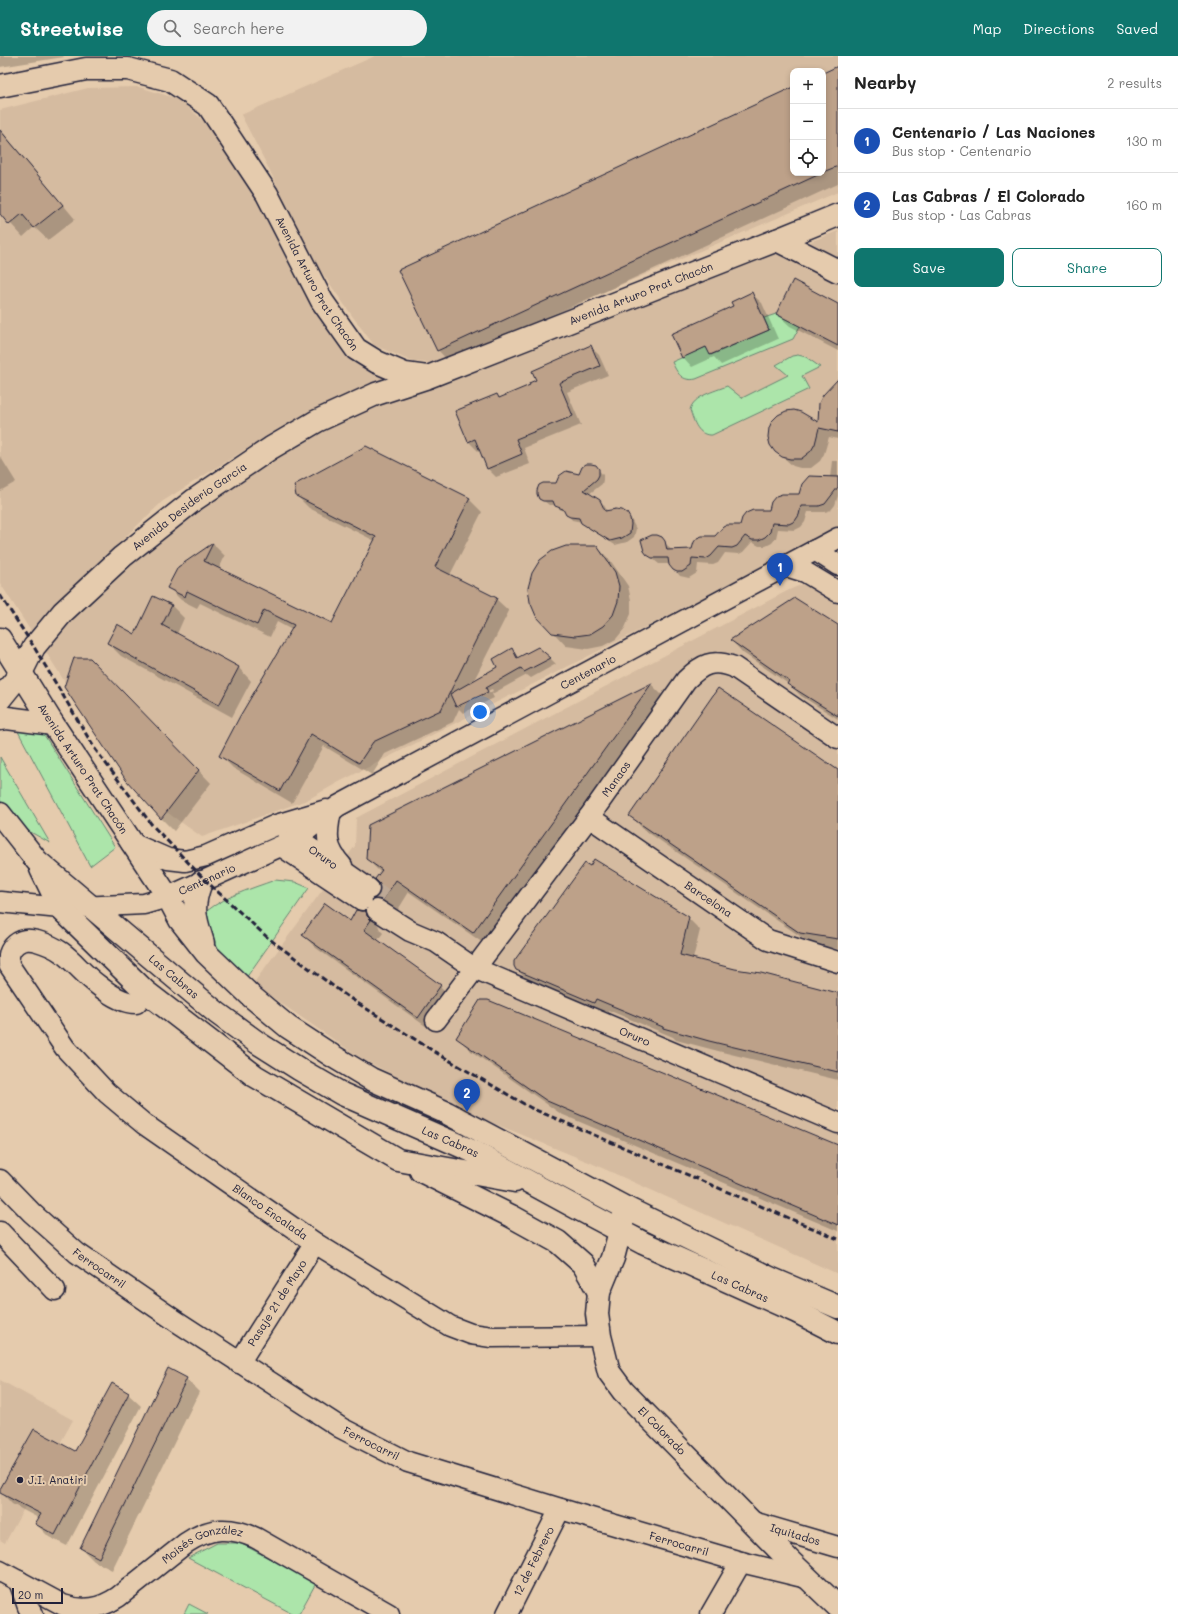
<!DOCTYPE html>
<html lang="en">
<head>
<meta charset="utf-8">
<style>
  body { margin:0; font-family:Mali,sans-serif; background:#f2f2f2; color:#222 }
  .controls { position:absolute; right:12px; top:12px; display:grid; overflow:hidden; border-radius:8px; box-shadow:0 2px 6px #0003 }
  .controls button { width:36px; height:36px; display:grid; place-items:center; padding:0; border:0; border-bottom:1px solid #e0e0e0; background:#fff; color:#222; font:20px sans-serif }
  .scale { position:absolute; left:12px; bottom:10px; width:51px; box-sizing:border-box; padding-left:4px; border:2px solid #22223b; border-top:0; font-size:11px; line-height:14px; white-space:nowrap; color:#22223b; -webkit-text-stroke:3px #e5cbad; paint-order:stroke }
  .you { position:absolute; left:480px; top:656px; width:14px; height:14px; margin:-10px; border:3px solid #fff; border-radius:50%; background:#1a73e8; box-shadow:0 0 0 6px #1a73e833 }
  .badge { display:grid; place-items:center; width:26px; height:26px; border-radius:50%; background:#0f766e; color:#fff; font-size:13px; font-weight:700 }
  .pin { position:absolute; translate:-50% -33px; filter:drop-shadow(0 1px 2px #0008) }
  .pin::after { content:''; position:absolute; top:21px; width:14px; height:12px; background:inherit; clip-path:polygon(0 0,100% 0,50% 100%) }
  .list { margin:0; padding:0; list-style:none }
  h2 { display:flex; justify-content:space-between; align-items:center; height:52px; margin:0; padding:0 16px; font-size:17px }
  h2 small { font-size:13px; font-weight:400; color:#767676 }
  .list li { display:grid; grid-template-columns:26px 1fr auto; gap:12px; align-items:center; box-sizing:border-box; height:64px; padding:0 16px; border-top:1px solid #e0e0e0 }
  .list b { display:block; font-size:15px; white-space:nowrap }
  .list p { margin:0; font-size:13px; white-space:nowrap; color:#767676 }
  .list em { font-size:13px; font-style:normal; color:#767676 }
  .actions { display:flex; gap:8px; padding:12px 16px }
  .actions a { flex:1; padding:9px 0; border:1px solid #0f766e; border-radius:8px; text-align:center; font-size:14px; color:#0f766e }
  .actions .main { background:#0f766e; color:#fff }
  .icon { flex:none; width:22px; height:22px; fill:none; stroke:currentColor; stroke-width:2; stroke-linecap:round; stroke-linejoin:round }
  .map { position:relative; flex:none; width:838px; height:1558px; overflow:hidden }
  header { display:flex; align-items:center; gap:24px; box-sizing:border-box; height:56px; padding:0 20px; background:#0f766e; color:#fff }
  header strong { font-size:19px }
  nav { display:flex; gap:22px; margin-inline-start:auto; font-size:14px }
  .search { width:280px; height:36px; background:#f2f2f2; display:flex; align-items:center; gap:10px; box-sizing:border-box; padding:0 14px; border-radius:22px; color:#767676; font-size:15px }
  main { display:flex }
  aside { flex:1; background:#fff }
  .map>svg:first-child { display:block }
  .built { fill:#d5bba0; fill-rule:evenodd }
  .green { fill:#ace5aa; stroke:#678472 }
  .shadow { fill:#0003; fill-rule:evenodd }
  .building { fill:#bda189; stroke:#22223b }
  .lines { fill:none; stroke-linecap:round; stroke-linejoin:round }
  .street-tunnel { stroke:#bea996; stroke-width:20; stroke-dasharray:20 10; stroke-linecap:butt }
  .street-casing { stroke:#22223b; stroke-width:23 }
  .secondary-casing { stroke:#22223b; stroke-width:25 }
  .primary-casing { stroke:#22223b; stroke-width:25 }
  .street { stroke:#e5cbad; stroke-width:20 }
  .secondary { stroke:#e5cbad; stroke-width:22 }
  .primary { stroke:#e5cbad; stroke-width:22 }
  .rail { stroke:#22223b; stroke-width:3; stroke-dasharray:6 3; stroke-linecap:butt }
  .poi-dot { fill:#22223b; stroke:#e5cbad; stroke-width:1.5 }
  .labels { text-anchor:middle; stroke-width:4; stroke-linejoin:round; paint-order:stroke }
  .street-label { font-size:11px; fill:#22223b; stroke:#e5cbad }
  .poi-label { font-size:11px; fill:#22223b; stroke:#e5cbad; text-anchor:start }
</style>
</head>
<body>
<header>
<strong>Streetwise</strong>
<div class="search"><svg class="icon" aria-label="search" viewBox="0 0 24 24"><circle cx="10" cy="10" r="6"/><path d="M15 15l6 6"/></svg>Search here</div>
<nav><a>Map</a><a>Directions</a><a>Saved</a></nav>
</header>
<main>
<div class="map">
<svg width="838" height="1558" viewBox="0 0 838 1558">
  <rect width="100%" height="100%" fill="#e5cbad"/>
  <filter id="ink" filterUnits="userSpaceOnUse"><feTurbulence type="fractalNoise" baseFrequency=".025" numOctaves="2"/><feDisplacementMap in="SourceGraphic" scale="8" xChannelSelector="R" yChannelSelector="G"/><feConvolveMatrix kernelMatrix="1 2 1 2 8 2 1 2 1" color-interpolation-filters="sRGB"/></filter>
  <g filter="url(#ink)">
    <!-- built -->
    <path class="built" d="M375,0H838V136L438,307L413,306L374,289L353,261L311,201L269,113L241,59ZM793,15H823V117H793Z
      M139,31L178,43L219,78L268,157L312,251L346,301L395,322L283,370L163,445L54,549L32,577L0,527V54L88,32Z
      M838,175V205L802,189Z
      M783,194L838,222V474L339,726L307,744L202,781L168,757L119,711L42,590L180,451L368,348L473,317Z
      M838,513V1218L591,1107L466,1056L362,1003L253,928L355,790L356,762L789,534Z
      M0,1324L73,1364L5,1487L0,1484Z"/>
    <!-- green -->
    <path class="green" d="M776,258L800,270L793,283L696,323C682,326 677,317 672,306L706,291L711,299L769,274L764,262Z
      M798,299L806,301L820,311L802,320L809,333L712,379C698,380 694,366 690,354C693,340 715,335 727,330L742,342L788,319L776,309L792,300Z
      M29,655L115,791L90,810L13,666Z
      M0,701L50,787L27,774L0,768Z
      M275,824L295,826L309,832L239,932L198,863C216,843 250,833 275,824Z
      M217,1487H240L316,1527L299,1558H293L188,1502Z
      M189,1548L208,1558H184Z"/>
    <!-- shadow -->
    <path class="shadow" d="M0,0H63L64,1L0,11Z
      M838,11V128L450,307L438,294L793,32V117H823V18Z
      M0,73L75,163L48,184L34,171L23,181L0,156Z
      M752,238L762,247L778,283L721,309L714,301L692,311L683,301L734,251Z
      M838,249V295L790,270L777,258Z
      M590,290L599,299L608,319L567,336L581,369L524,392L530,408L496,421L487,412L480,394L478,395L469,386L457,355L497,339L500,342L531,330Z
      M838,330V383L829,381L824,398L820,405L811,412H800L793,410L776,395L819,368Z
      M0,400L16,426L0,435Z
      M832,405H838V440L835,449L831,454L825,456H808L805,466L801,471L795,474L778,473L776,482L772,487L766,490H759L752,486L743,496L739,498L725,497L718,507L713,509L698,508L697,517L689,522L680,520L670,508H659L648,499L661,482L672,495L693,494L715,481L741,470L830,422Z
      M595,410L603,419V424L602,428L589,438L599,444L604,449L607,455L626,458L631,463L636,473L634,481L627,486L615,489L587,471L582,466L572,464L566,456L561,454L556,449H549L540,442L556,428L580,419Z
      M297,440L469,443L482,456L450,519L496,543L509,555L473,626L498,611L512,594L519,602H550L556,608L531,622L527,619L492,638L494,642L463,657L459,653L453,666L385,698L372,719L324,690L292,747L233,712L221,700L292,574L277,566L270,581L200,547L197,552L181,544L169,532L178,511L213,488L225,500L219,513L333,568L375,485L309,452ZM492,633L493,635L462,649V647Z
      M597,491L610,504L628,530L631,544V558L625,572L616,583L603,590L588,593L566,590L553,576Z
      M171,549L184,562L177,578L239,612L251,625L232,661L121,600L108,587L136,579Z
      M838,570V663L801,640L790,629L743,597L731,584Z
      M103,616L211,727L174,775L161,762Z
      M652,629L664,641L486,889L409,836L396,857L388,856L376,843L379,840L381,834V817L367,803L369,770Z
      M838,716V893L813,889L643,773L631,760Z
      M365,856L378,869L380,874L383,877L377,885L440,930L453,943L431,974L316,892L303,879L350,866Z
      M688,862L700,874L693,903L838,938V1024L722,996L676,984L673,981L608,954L606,958L530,926L517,914Z
      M458,982L838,1090V1175L561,1058L471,995Z
      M186,1323L199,1336L112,1514L94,1505L81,1492Z
      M128,1338L141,1350L67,1490L49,1481L36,1468L40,1463L12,1448L0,1435L75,1396Z"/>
    <!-- building -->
    <path class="building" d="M838,10V110L823,116V17Z
      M793,31V117H822L437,295L398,214Z
      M0,74L63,149L34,172L22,158L9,169L0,158Z
      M793,224L838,248V290L776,258Z
      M752,236L769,274L710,299L706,291L682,302L671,278L733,250L731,246Z
      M591,289L600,310L559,327L573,360L516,383L522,398L487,413L475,383L468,386L455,355L497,338L499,342L530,329L529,327L536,324L532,315Z
      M838,323V376L819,372L815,388L811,395L801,403H790L782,401L775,396L770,389L768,381L769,372L772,365L778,359L786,355L794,354L801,356L818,366L819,347L823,339Z
      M366,390L470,442L435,511L497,542L441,654L373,686L359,707L311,678L280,735L219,700L240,660L294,569L264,554L257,569L187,535L185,541L167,532L178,511L213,487L204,505L332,567L376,481L296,440L294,429Z
      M586,408H591L596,409L599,413V419L597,423L584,434L600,444L605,455L616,453L622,454L627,457L630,462L631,468L630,477L622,482L610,485L581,467L579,462L570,461L566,459L563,453L555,450L553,445H543L539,443L537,438V434L539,429L543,427H556L559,420L566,415L579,418L582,411Z
      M809,420L838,421V431L825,448L819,450H801L799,459L795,465L789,468L772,467L770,476L765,481L759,484H752L745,480L737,490L732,492L719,491L711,500L706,503L692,502L691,510L682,516H677L673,514L669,509L668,502H652L647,499L644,495L641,484L652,479H657L662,481L665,485L667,494L692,493L694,486L697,482L702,480H715L723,471L727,469H740L742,462L746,457L753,454H769L771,446L776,440L782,438H799L802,428Z
      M566,490H597L615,516L619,530L618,545L613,559L603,570L590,578L575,580L552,577L536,560L530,546L528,532L532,517L540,504L552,495Z
      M153,540L172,549L162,569L239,611L219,649L107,587L117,568L135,578Z
      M795,542L838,569V660L787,628L789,625L730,584Z
      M538,591L551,602L524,616L521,612L486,632L488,636L456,651L450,638L497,611L493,603L512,592L517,602Z
      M74,602H90L199,714L161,763L126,724L64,631Z
      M652,627L473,877L396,824L383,844L374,843L379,839L380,834V828L375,823L382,814L366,803L368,769Z
      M718,632L838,714V883L800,877L629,760Z
      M594,803L689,861L680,899L735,913L761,917L838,937V1016L709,985L663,972V971L596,943L594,947L516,914L514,910V905L585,807L590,810Z
      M325,847L350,865L356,854L361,855H366L367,860L371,864L364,874L441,929L418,962L302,879Z
      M480,944H488L838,1089V1169L547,1045L456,982Z
      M168,1312L187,1322L99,1502L80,1492Z
      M112,1327L129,1337L55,1479L35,1468L41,1458L0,1437V1433L34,1373L75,1395Z"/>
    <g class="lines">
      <!-- street-tunnel -->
      <path class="street-tunnel" d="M369,833L384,843"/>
      <defs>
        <g id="street">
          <path d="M815,494L838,509"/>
          <path d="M786,510L805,516L838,536"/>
          <path d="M331,755C326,779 325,792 342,810"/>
          <path id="s1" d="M589,761L768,884L838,906"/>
          <path id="s2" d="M287,776L369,833"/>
          <path d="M131,787L168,803L185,805L206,800L276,769L326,754"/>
          <path d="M281,790L362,844"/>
          <path id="s3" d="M0,846L60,852L144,848L168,841L296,783L338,750L838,482"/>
          <path id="s4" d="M377,854L410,875L436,886L474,912L838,1067"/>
          <path id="s5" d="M146,936L136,947C122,947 109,938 98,929C74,911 69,894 37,885C30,883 22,883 16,888C9,894 8,900 9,909L65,992L107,1037L144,1068L315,1187L450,1270L471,1278L492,1281L600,1280"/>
          <path id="s6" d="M436,964L589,761L686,624C702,608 712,603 734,611L838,682"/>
          <path id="s7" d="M0,1124L32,1157L77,1197L176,1265L341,1372L408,1406L574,1457L741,1506L807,1522"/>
          <path d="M0,1176L55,1234"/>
          <path id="s8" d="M239,1307L315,1187"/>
          <path id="s9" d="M753,1466L838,1491"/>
          <path id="s10" d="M0,1515L63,1549C83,1556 100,1553 118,1541L186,1487C210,1471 230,1470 256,1482L389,1558"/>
          <path d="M19,1525L28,1551L33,1558"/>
          <path id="s11" d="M507,1558L560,1453"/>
          <path d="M711,1558L741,1506"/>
        </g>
        <g id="secondary">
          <path id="s12" d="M0,30L86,13H128L170,24L208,49L267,138L322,245L356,293L377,306L405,318L427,321"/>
          <path d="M777,184L838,215"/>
          <path id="s13" d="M0,643L21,617L34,591L63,556L122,501L194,444L271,392L317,365L376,338L428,321L777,184L838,159"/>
          <path id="s14" d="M626,1152L613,1202L599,1236L597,1258L600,1280L609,1316L623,1335L790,1505L838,1551"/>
        </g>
        <g id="primary">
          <path id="s15" d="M0,583L53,668L168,841L180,864L206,897L252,941L288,971L331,999L371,1023L447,1057L626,1152L772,1223L838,1251"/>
          <path d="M0,663L7,662L53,668"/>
          <path id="s16" d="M0,758L37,805L148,899L217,957L258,987L299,1013L342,1038L472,1095L577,1152L643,1187L797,1256L838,1277"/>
          <path d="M41,813L60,852L146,936L255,1020L398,1104L515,1125"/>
          <path d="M201,826C191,852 195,861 203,887"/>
          <path d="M421,1115L511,1160L558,1186L583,1208L599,1236"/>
        </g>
      </defs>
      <!-- street casing -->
      <use href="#street" class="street-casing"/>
      <!-- secondary casing -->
      <use href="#secondary" class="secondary-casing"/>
      <!-- primary casing -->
      <use href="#primary" class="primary-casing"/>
      <!-- street -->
      <use href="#street" class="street"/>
      <!-- secondary -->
      <use href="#secondary" class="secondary"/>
      <!-- primary -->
      <use href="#primary" class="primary"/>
      <!-- rail -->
      <path class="rail" d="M0,539L34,591L95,693L152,769L205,824L268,882L348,941L435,996L531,1052L838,1183"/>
    </g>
  </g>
  <!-- markers -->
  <circle class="poi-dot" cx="20" cy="1424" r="4"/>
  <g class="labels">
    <!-- street labels -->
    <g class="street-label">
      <text dy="4" stroke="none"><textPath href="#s12" startOffset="428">Avenida Arturo Prat Chacón</textPath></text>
      <text dy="4" stroke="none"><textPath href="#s13" startOffset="775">Avenida Arturo Prat Chacón</textPath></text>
      <text dy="4" stroke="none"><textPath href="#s13" startOffset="273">Avenida Desiderio García</textPath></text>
      <text dy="4" stroke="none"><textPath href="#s3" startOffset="647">Centenario</textPath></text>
      <text dy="4" stroke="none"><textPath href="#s15" startOffset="154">Avenida Arturo Prat Chacón</textPath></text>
      <text dy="4" stroke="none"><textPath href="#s6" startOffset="301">Manaos</textPath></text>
      <text dy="4" stroke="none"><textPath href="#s2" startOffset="44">Oruro</textPath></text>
      <text dy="4" stroke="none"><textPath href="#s3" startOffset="212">Centenario</textPath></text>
      <text dy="4" stroke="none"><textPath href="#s1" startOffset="145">Barcelona</textPath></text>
      <text dy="4" stroke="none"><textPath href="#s16" startOffset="239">Las Cabras</textPath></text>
      <text dy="4" stroke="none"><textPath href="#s4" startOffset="288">Oruro</textPath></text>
      <text dy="4" stroke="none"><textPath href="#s16" startOffset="563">Las Cabras</textPath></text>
      <text dy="4" stroke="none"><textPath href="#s5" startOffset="543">Blanco Encalada</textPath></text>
      <text dy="4" stroke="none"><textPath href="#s7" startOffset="133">Ferrocarril</textPath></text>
      <text dy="4" stroke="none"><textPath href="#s16" startOffset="887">Las Cabras</textPath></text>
      <text dy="4" stroke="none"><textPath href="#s8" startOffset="71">Pasaje 21 de Mayo</textPath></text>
      <text dy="4" stroke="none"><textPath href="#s14" startOffset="249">El Colorado</textPath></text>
      <text dy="4" stroke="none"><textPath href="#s7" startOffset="457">Ferrocarril</textPath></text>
      <text dy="4" stroke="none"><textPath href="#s9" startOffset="44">Iquitados</textPath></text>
      <text dy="4" stroke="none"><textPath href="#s7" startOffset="781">Ferrocarril</textPath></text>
      <text dy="4" stroke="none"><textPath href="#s10" startOffset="232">Moisés González</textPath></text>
      <text dy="4" stroke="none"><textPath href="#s11" startOffset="59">12 de Febrero</textPath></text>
    </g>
    <!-- poi labels -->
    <g class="poi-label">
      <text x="28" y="1428">J.I. Anatiri</text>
    </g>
  </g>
</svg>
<div class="controls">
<button>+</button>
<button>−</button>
<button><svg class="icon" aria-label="locate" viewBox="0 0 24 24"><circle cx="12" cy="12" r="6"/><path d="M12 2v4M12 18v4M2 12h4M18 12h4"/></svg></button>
</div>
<div class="scale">20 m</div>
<div class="you"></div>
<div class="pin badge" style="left:780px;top:530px;background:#1a4fb4">1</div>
<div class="pin badge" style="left:467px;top:1056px;background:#1a4fb4">2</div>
</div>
<aside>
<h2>Nearby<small>2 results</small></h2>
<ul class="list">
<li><span class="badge" style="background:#1a4fb4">1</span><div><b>Centenario / Las Naciones</b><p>Bus stop · Centenario</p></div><em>130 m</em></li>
<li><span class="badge" style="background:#1a4fb4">2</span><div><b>Las Cabras / El Colorado</b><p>Bus stop · Las Cabras</p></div><em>160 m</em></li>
</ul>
<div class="actions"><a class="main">Save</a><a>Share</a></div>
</aside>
</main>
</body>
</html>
